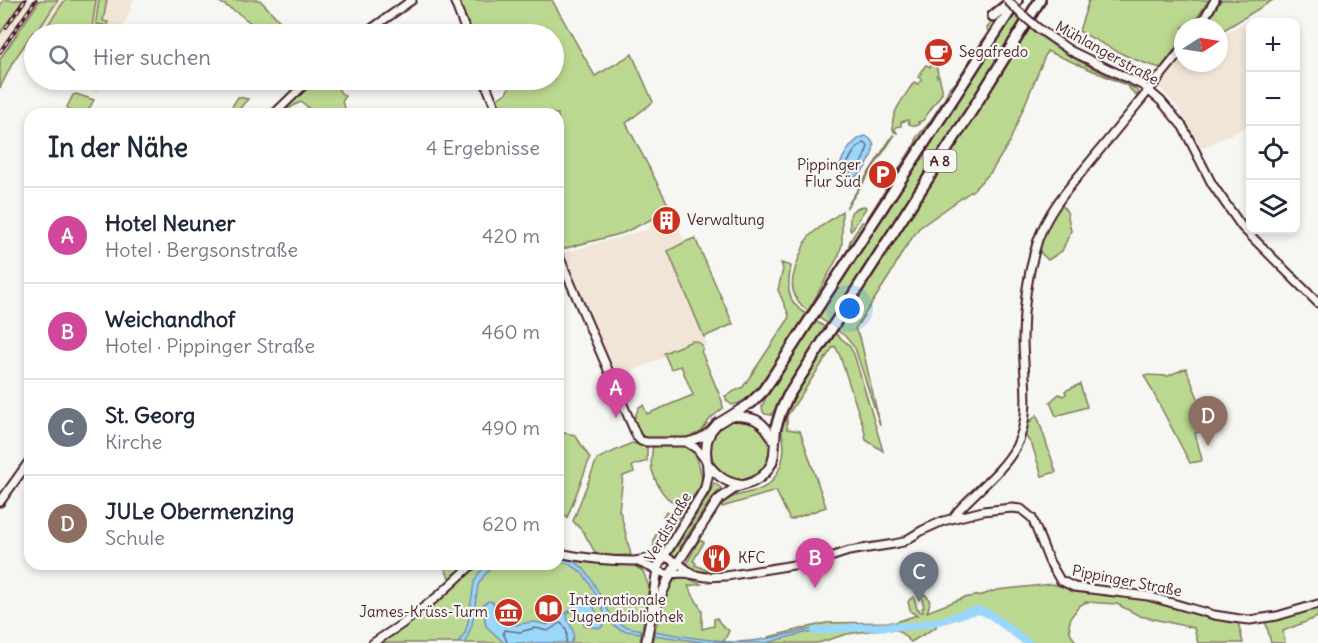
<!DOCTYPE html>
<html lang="de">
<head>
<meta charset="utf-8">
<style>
  body { margin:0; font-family:Delius,sans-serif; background:#f6f6f7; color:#1f2937 }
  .controls { position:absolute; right:18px; top:18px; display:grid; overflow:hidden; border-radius:12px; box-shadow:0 3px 9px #0003 }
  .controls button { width:54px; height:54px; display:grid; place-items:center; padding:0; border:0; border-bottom:2px solid #e0e1e3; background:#fff; color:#1f2937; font:30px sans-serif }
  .compass { position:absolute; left:1174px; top:18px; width:54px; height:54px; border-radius:50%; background:#fff; box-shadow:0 3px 9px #0003; rotate:78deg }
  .you { position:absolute; left:850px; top:309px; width:21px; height:21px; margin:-15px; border:4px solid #fff; border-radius:50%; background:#1a73e8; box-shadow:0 0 0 9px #1a73e833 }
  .badge { display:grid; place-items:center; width:39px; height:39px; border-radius:50%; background:#c8321e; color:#fff; font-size:20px; font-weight:700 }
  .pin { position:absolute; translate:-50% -50px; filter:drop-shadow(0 2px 3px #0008) }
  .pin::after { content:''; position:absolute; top:32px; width:21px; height:18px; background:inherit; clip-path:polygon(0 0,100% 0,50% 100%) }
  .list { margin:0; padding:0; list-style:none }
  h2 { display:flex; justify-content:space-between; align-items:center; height:78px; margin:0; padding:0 24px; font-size:26px }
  h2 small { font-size:20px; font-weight:400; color:#747a83 }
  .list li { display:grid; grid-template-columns:39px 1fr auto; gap:18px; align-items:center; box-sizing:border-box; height:96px; padding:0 24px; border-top:2px solid #e0e1e3 }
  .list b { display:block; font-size:22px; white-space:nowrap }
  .list p { margin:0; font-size:20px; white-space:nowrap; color:#747a83 }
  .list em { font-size:20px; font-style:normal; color:#747a83 }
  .icon { flex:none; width:33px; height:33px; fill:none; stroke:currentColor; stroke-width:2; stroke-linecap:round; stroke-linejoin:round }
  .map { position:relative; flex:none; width:1318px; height:643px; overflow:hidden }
  .search { position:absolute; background:#fff; box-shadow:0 3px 9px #0003; left:24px; top:24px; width:540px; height:66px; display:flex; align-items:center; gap:15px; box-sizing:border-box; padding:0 21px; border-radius:33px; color:#747a83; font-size:22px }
  .panel { position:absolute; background:#fff; box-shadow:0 3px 9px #0003; left:24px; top:108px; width:540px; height:462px; border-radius:18px }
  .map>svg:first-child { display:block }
  .built { fill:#f0e5d6 }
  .green { fill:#bbd891; stroke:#827c5e; stroke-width:1.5 }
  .water { fill:#99d7fb; stroke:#798da8; stroke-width:1.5 }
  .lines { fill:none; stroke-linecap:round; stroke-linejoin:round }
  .shore { stroke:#6a697e; stroke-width:1.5 }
  .stream { stroke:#798da8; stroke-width:1.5 }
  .river { stroke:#99d7fb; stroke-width:8 }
  .secondary-casing { stroke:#4a1f2b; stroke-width:11 }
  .primary-casing { stroke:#4a1f2b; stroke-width:12 }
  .highway-casing { stroke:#4a1f2b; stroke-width:14 }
  .secondary { stroke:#f6f6f2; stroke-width:7 }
  .primary { stroke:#f6f6f2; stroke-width:8 }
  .highway { stroke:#f6f6f2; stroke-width:9 }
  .rail-casing { stroke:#4a1f2b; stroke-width:4 }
  .rail { stroke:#f6f6f2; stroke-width:1.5; stroke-dasharray:4.5; stroke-linecap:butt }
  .secondary-bridge-casing { stroke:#4a1f2b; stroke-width:11; stroke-linecap:butt }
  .secondary-bridge { stroke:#f6f6f2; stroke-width:7 }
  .labels { text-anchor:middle; stroke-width:4.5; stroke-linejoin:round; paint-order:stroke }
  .shield { fill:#f6f6f2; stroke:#7e6067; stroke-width:1.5 }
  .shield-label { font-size:14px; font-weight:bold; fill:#4a1f2b }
  .poi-label { font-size:15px; fill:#4a1f2b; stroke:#f6f6f2; text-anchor:start }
  .street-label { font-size:15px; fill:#4a1f2b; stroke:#f6f6f2 }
</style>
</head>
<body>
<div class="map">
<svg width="1318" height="643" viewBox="0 0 1318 643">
  <rect width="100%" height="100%" fill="#f6f6f2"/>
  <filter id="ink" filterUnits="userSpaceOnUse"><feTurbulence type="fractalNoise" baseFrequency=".0167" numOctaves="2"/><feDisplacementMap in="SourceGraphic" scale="12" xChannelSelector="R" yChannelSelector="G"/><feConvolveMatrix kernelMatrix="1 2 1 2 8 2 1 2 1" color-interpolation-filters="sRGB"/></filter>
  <g filter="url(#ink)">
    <!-- built -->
    <path class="built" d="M0,0H40L0,59Z
      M58,0H134L120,34L37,33Z
      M1243,23L1250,36V125L1202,148L1177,106L1159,87L1172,68L1183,60V63H1219V38Z
      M72,80H103L98,93L82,87L81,83Z
      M671,210L685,242L668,251L707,345L703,347L691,342L664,357L617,378L563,253L648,229L658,217Z"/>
    <!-- green -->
    <path class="green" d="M4,0H23L0,34V5Z
      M40,0H58L39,29L43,32L65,0H96L91,34H36V33L33,32L13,62L0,88V59Z
      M99,0H107L103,21L108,22L107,26L98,24L96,34H94Z
      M216,0H260L292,34H265L238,13Z
      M459,0H552L595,76L632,54L653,102L626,123L671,210L623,233L562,249L558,240V114H503L497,99L506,93L511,84L509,80H554V34H472Z
      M1089,0H1209L1191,27H1183V38L1161,68C1132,61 1106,46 1079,31Z
      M1221,0H1273L1219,33V27H1205Z
      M1004,12L849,252H847L850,241L862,222H865L916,142V138L929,123L945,98L950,86L954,85L988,32L987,28L994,18Z
      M1011,12L1024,24L830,325L816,316Z
      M1029,28L1057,48L1079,61L1136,89L1138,93L1137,96L1126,85L1047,51L1009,143L991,172L973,190L919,228L903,251L890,275L855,329L861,341L880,425L855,348L845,336L838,331L856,299Z
      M935,59L938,61L936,65L938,74L936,75L937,77L939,76L942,88V93L922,122L921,121L918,122L920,124L916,126L909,124L908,120L901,122V126L896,127L895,129L897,133L894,132C887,116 906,95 914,82L918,84L922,79L918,77L925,66L926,65L930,67Z
      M316,80H332L341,93L345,96L344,99L342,102L348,114H315L302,102C296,103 293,107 288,109L287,107Z
      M76,94L94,100L86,114H73L67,107L73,95Z
      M238,97L248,99L235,114H227Z
      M893,135L894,136L847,207V206Z
      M1061,203L1067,212L1071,231L1062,251L1048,260L1038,250L1041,238Z
      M865,206L866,208L851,231L850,230C850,214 847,210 865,206Z
      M842,211V244L839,255L808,311C786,294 791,278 800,255C803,250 804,242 808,238C815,229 833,219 842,211Z
      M695,238L733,324L704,337L668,251L685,242Z
      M781,263L791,266C787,287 786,302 806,314L803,321C788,345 761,400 732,405L727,401L725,396L743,387L788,320L789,315L778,290L783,269Z
      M814,320L828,329L779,405H778L771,415L765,414L763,412L762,407L767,394L777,376Z
      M836,334L849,345L854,354L883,451L866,440L864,429L840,356L835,346L833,347L787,416V429L800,431L826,507L790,520L776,491L722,507V504C736,490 759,496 772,481C779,472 784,459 784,447C783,436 779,427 784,415C795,387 818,359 836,334Z
      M692,341C697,341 702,343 703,349L701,351L722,401L723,408L710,419L701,432L692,439H644L641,437L634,419L639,407L643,405L647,414L693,395L681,366L671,369L664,353Z
      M1186,368L1210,429L1195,433L1202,460L1201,461L1190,463L1144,375L1168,376Z
      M1080,384L1087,407L1056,416L1050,402L1059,394L1063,396L1066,394L1065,391Z
      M1037,415L1056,472L1042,476L1032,445L1024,434L1026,426Z
      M711 449a30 30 0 1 1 60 0a30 30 0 1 1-60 0Z
      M565,433L575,435L590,458L567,518L560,508L558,502V434Z
      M632,443L647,447V461L632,466L634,472L623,476L619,511L621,514L631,555L608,556L596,554L584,533L573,521L597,459Z
      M653,445C677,445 693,437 699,465C701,472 703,478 701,485L656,552L653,549L655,536L666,523L663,516L666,512L671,513L673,512L675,504L674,502C663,498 655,481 652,470C650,462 652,453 653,445Z
      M714,483L721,488L709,502L680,547L682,549L676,559L669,555L670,553L673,552L709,495Z
      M699,540L704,542L693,561L696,563L695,565L709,571L708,574L689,567L687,563Z
      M558,556L589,562L633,565L643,571L649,587L640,643H377L437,601L477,564H558Z
      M443,564H469L450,580Z
      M682,576L701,584L688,586L702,611V629L714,626V619L717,618L720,623L729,631L724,641L714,640L725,643H652C654,632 665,591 674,581C677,578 678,578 682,576Z
      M1052,584L1070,589L1144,598L1238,622L1243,643H1198L1194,628L1140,616L1117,604L1086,602L1079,606L1071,617L1069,625L1071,635L1077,643H1026L991,616L969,611L937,624L936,627L911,642L898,630L883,629L847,634L818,643H769L768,637L826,623L896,622L917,615L911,612L908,602L910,599L914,597L917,609H919L920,612H923L922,608L924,607L921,595L924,594C932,599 930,605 927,612L963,598L982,595L997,590Z
      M1318,606V617L1283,631L1285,643H1271L1265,620Z"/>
    <!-- water -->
    <path class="water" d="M866,136L871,140L874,145C872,160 861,182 844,177C841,174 840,173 840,169C840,157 855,137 866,136Z
      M558,558C562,559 568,559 572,561C595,569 600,609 619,623C625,628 634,628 641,630V633C635,632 628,632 622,630C593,618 600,567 558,561Z
      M489,564H494L483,577L478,585L472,625L465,643H458L465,633L468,623L474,583L479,573Z
      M583,596H587C595,602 592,605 596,612C600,617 603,617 604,623L601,628L586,626L584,624L579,613L571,611L568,613L567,618C571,627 577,633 571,643H504L486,626L483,609L484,604L488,601L493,602C495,608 494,615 499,619C510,630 522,622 535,622C540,622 544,626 549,624C551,624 555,619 556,618C561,615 567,613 572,609C578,604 574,601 583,596Z
      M824,627V632L804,633L766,643H708L654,635V631C679,635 707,641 733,642C764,642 793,632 824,627Z"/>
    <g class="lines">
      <!-- shore -->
      <path class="shore" d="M863,143L866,144L868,146C865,157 859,171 848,172L846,169C848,159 855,149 863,143Z
        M507,643L506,639L503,633L504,630L520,632L535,628L548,631L560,623C569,628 567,635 566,643"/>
      <!-- stream -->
      <path class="stream" d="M480,609L483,610"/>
      <!-- river -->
      <path class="river" d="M815,631L858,627L915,626L947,619L968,612L980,610L991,615L1028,643"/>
      <defs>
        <path id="secondary" d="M454,0L467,34
          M1199,27L1215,0
          M1039,29L1071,51L1142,85L1161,101L1183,127L1212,184L1242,227L1318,303
          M364,34L412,0
          M484,80L498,114
          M274,114L309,80
          M558,254L637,437L641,441L647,442H686L697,449L707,462
          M687,442L700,438L711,431
          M0,502L30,460
          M953,518L958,511C977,490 1002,472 1016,447C1033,413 1023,375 1023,339C1023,306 1028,272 1038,240C1049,208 1073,183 1094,157C1123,121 1154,85 1183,48
          M558,553C583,558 608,561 634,561C643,560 653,556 662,557C672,558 684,567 691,573
          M636,561L666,574L685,573L706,577L726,576L818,561L849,551L894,544L903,542L923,530L943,521L983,511L1012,508L1021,509L1032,518L1049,561L1060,580L1074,587L1148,596L1214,615L1240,619L1250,620L1277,616L1318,604
          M373,643L402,624L438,596L473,564"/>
        <path id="primary" d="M730,416C752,415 764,420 773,440
          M707,463C717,476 726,483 741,485
          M654,613L670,575L718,500L735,488L753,482L761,477L767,471L772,463L774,454L776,427
          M646,643L651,616L656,578L659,564L705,489L708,475L706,451L707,441L711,431L717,424L751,403"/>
        <path id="highway" d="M993,16L1013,0
          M751,403L763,391L772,378L1017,0
          M776,427L781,411L788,396L976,104L1040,0"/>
      </defs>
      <!-- secondary casing -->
      <use href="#secondary" class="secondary-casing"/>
      <!-- primary casing -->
      <use href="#primary" class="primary-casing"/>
      <!-- highway casing -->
      <use href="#highway" class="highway-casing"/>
      <!-- secondary -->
      <use href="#secondary" class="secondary"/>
      <!-- primary -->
      <use href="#primary" class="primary"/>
      <!-- highway -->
      <use href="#highway" class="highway"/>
      <defs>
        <path id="rail" d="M6,27L25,0
          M0,52L36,0"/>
      </defs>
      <!-- rail casing -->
      <use href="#rail" class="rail-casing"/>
      <!-- rail -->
      <use href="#rail" class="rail"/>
      <defs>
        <path id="secondary-bridge" d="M1007,0L1018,11L1039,29"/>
      </defs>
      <!-- secondary-bridge casing -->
      <use href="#secondary-bridge" class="secondary-bridge-casing"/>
      <!-- secondary-bridge -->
      <use href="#secondary-bridge" class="secondary-bridge"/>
    </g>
  </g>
  <!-- icons -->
  <defs>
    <symbol id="cafe-disc" viewBox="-11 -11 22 22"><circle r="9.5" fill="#c8321e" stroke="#f6f6f2"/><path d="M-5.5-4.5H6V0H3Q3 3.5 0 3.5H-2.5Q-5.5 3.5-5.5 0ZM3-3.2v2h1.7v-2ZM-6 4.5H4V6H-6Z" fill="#fff"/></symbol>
    <symbol id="parking-disc" viewBox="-11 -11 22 22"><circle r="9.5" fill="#c8321e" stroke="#f6f6f2"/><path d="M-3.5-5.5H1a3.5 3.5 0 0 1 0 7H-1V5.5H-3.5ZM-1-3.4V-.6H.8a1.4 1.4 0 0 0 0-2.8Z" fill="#fff"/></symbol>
    <symbol id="building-disc" viewBox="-11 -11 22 22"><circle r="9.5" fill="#c8321e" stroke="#f6f6f2"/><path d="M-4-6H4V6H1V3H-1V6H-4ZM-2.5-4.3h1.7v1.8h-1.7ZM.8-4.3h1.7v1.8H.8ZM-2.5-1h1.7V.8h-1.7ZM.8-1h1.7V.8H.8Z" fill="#fff"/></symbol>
    <symbol id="restaurant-disc" viewBox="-11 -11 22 22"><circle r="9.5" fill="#c8321e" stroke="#f6f6f2"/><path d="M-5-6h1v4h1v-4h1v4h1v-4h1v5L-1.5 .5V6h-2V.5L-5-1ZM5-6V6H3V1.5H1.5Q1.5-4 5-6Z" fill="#fff"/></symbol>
    <symbol id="library-disc" viewBox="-11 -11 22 22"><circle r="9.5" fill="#c8321e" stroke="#f6f6f2"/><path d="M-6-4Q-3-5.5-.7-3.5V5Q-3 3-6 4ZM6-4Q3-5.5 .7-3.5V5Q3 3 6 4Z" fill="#fff"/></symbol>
    <symbol id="museum-disc" viewBox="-11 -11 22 22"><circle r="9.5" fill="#c8321e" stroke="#f6f6f2"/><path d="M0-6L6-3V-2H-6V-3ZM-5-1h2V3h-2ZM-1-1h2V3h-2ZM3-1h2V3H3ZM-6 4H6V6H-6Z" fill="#fff"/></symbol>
  </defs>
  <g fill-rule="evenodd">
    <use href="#cafe-disc" x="922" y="36" width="33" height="33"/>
    <use href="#parking-disc" x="866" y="158" width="33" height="33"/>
    <use href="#building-disc" x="650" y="204" width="33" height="33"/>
    <use href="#restaurant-disc" x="700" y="542" width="33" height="33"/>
    <use href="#library-disc" x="532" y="592" width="33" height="33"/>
    <use href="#museum-disc" x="492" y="596" width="33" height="33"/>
  </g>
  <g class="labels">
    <!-- shield labels -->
    <rect class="shield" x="923.5" y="150" width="33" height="22" rx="4.5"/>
    <g class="shield-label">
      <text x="940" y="166">A 8</text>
    </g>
    <!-- poi labels -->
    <g class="poi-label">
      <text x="959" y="57">Segafredo</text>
      <text x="861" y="170" text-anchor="end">Pippinger<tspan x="861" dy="17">Flur Süd</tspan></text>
      <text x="687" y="225">Verwaltung</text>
      <text x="738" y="563">KFC</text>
      <text x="569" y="605">Internationale<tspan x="569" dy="17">Jugendbibliothek</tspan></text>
      <text x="488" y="617" text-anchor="end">James-Krüss-Turm</text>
    </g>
    <!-- street labels -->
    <g class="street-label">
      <text transform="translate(1107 53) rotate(29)" y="5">Mühlangerstraße</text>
      <text transform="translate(668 527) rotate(-60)" y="5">Verdistraße</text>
      <text transform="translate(1127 581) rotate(11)" y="5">Pippinger Straße</text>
    </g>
  </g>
</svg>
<div class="controls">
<button>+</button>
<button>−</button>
<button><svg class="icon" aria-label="locate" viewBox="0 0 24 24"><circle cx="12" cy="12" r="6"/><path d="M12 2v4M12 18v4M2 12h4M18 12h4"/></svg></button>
<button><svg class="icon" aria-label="layers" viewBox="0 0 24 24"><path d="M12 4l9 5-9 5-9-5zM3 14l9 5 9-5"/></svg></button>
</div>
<svg class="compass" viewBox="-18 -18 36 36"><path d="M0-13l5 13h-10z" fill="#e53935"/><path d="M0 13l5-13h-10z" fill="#747a83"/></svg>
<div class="you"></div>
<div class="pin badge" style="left:616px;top:418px;background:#d1479c">A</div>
<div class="pin badge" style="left:815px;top:588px;background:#d1479c">B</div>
<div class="pin badge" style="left:919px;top:602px;background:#6b7280">C</div>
<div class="pin badge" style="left:1208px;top:446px;background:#8d6e63">D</div>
<div class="search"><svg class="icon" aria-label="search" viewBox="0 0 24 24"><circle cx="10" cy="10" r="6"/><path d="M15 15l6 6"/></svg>Hier suchen</div>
<section class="panel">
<h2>In der Nähe<small>4 Ergebnisse</small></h2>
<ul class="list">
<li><span class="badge" style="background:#d1479c">A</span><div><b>Hotel Neuner</b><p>Hotel · Bergsonstraße</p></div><em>420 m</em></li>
<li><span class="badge" style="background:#d1479c">B</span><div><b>Weichandhof</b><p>Hotel · Pippinger Straße</p></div><em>460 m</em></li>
<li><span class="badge" style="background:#6b7280">C</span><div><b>St. Georg</b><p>Kirche</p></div><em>490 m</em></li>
<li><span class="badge" style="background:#8d6e63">D</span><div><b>JULe Obermenzing</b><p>Schule</p></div><em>620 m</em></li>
</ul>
</section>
</div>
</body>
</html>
